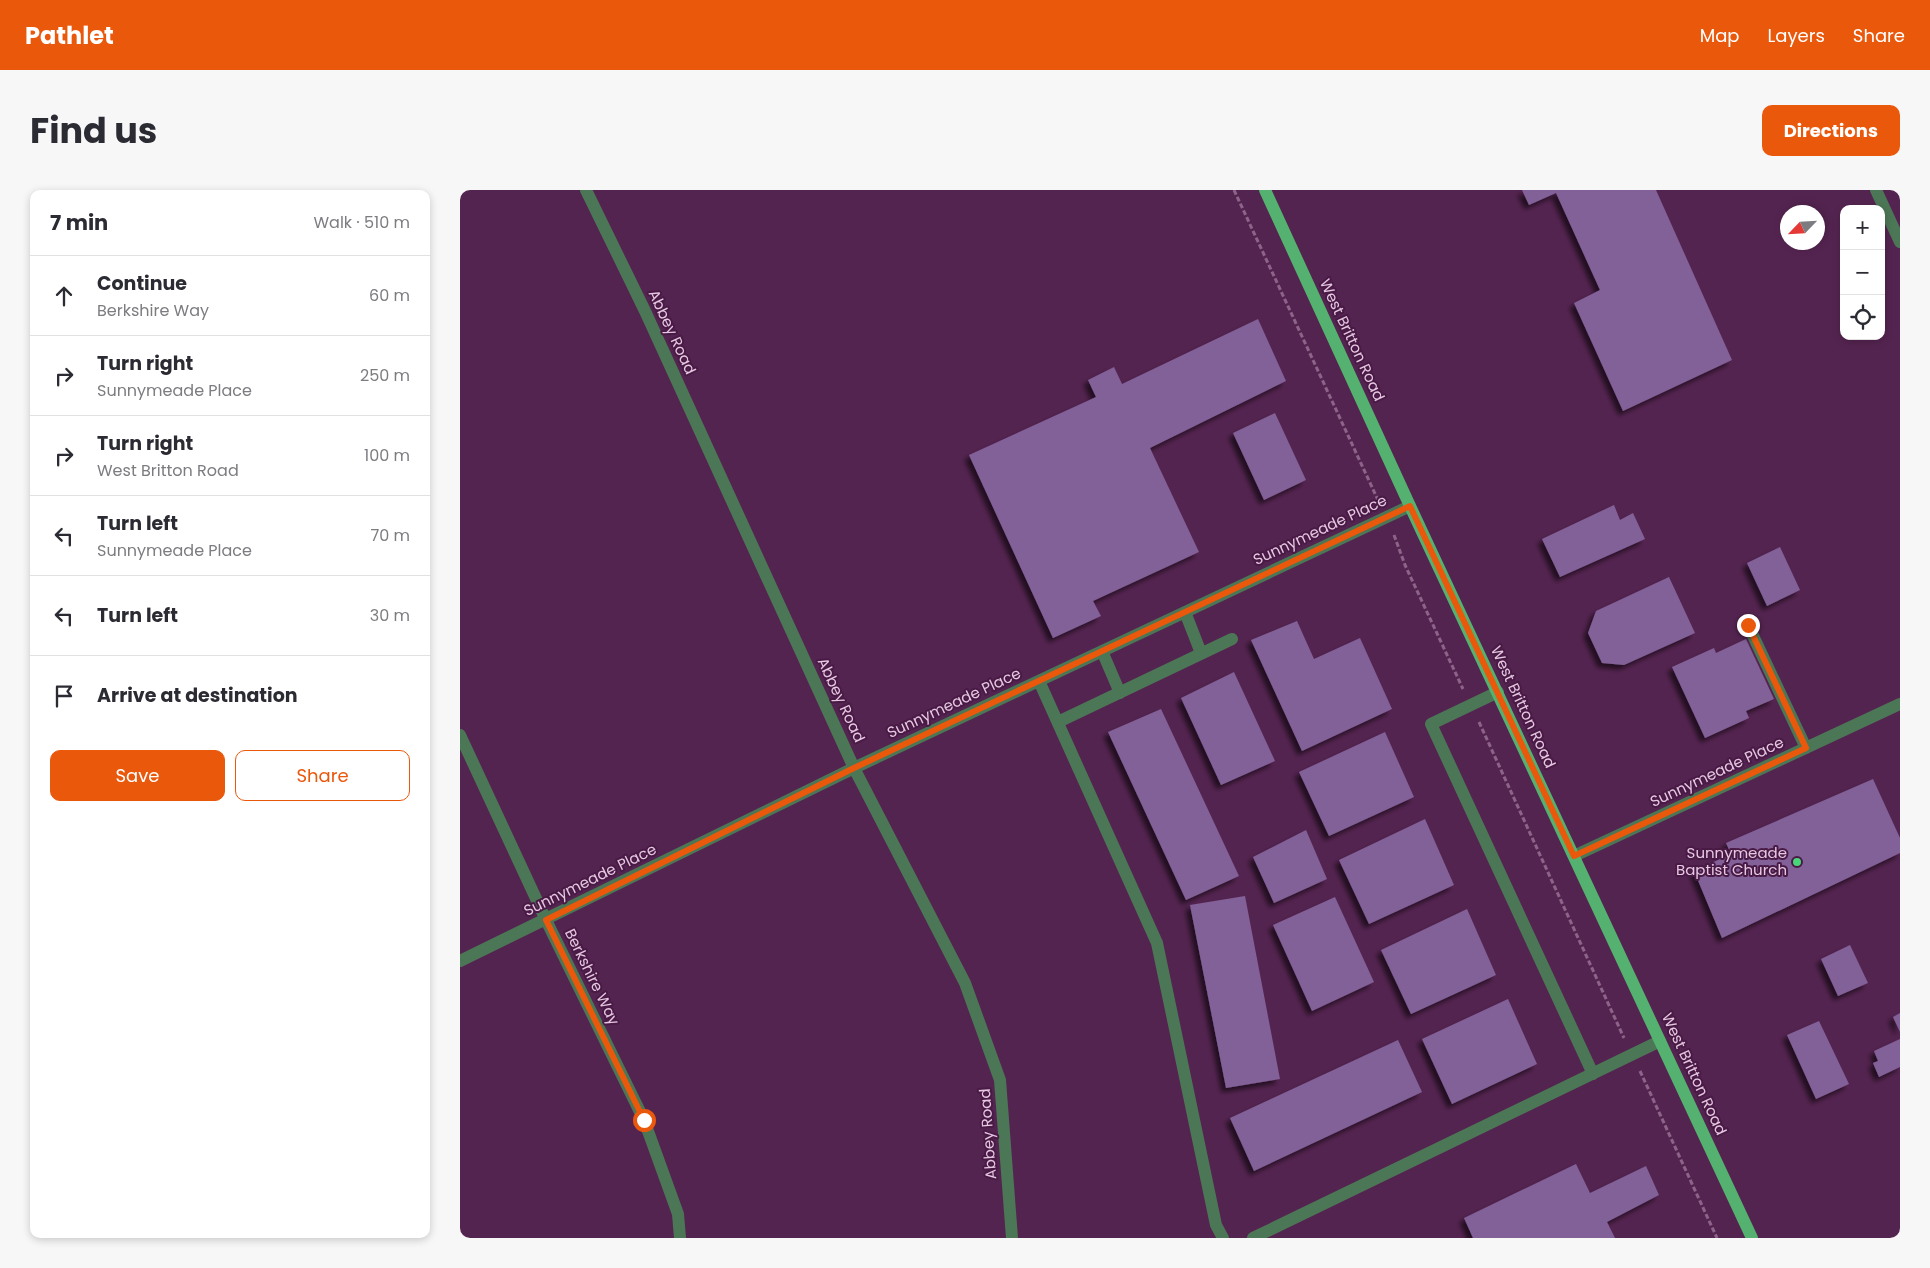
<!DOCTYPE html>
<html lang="en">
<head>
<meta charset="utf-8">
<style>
  body { margin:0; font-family:Poppins,sans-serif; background:#f7f7f7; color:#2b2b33 }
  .controls { position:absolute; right:15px; top:15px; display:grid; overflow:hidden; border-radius:10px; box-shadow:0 2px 8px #0003 }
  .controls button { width:45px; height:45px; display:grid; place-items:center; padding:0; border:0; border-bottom:1px solid #e1e1e2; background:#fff; color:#2b2b33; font:25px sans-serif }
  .compass { position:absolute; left:1320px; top:15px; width:45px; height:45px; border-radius:50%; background:#fff; box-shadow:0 2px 8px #0003; rotate:245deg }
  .stop { position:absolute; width:15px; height:15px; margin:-11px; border:4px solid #ea580c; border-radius:50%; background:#fff }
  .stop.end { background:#ea580c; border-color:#fff; box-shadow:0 1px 5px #0008 }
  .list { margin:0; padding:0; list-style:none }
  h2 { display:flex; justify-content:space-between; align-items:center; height:65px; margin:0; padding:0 20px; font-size:21px }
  h2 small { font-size:16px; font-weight:400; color:#7c7c81 }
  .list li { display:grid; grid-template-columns:32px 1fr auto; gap:15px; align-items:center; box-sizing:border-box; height:80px; padding:0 20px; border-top:1px solid #e1e1e2 }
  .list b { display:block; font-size:19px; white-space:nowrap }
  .list p { margin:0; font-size:16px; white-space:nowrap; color:#7c7c81 }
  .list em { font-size:16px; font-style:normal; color:#7c7c81 }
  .actions { display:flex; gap:10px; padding:15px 20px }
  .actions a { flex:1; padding:11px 0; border:1px solid #ea580c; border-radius:10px; text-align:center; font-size:18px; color:#ea580c }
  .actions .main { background:#ea580c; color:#fff }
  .icon { flex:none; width:28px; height:28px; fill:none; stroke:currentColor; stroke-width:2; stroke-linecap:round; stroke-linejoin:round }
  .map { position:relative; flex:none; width:1440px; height:1048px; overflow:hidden; border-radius:10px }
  header { display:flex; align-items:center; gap:30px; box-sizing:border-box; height:70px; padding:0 25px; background:#ea580c; color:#fff }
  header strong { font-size:24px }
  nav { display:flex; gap:28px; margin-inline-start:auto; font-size:18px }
  .intro { display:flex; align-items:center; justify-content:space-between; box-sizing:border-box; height:120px; padding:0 30px }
  h1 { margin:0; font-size:35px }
  .button { padding:12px 22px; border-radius:10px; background:#ea580c; color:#fff; font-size:18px; font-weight:700 }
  main { display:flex; gap:30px; padding:0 30px }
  aside { flex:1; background:#fff; border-radius:10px; box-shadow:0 2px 8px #0003 }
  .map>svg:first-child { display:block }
  .building { fill:#826098; filter:url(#shadow) }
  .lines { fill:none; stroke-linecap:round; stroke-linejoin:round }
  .path { stroke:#8d6489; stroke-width:3; stroke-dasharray:5 2.5; stroke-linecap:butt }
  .minor { stroke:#4c7756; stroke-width:12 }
  .major { stroke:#54b16f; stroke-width:12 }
  .route { stroke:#ea580c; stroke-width:6 }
  .poi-dot { fill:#47d779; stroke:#491a45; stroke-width:2 }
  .labels { text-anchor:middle; stroke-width:4; stroke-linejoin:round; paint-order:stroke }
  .street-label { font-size:15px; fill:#e6c8e2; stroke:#491a45 }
  .poi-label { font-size:15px; fill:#e6c8e2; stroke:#491a45; text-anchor:end }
</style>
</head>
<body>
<header>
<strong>Pathlet</strong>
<nav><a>Map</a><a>Layers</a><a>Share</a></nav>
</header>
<div class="intro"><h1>Find us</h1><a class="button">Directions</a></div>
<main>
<aside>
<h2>7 min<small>Walk · 510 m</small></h2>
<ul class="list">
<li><svg class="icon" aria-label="ahead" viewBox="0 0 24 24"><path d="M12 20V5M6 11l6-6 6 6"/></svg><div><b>Continue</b><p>Berkshire Way</p></div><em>60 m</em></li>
<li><svg class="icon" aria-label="right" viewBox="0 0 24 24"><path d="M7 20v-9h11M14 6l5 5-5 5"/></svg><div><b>Turn right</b><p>Sunnymeade Place</p></div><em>250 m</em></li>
<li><svg class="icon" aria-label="right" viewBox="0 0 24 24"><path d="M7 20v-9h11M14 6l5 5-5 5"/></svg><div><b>Turn right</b><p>West Britton Road</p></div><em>100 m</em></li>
<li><svg class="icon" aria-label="left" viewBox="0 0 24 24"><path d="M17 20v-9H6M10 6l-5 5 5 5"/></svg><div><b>Turn left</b><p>Sunnymeade Place</p></div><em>70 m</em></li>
<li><svg class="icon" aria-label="left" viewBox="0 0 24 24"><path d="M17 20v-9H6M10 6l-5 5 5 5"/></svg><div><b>Turn left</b></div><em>30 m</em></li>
<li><svg class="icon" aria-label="arrive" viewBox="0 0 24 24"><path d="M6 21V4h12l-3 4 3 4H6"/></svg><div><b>Arrive at destination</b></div></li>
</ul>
<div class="actions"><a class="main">Save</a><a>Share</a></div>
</aside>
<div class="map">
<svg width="1440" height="1048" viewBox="0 0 1440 1048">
  <defs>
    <filter id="shadow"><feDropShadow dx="-4.5" dy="4.5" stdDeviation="2.5" flood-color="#0009"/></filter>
  </defs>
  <rect width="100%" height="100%" fill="#542450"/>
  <!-- building -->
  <path class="building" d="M1062,0H1196L1272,170L1163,221L1114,113L1140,100L1096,3L1069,15Z
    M798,129L826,191L690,258L739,362L633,411L641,426L593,448L509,265L636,207L628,190L654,177L662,194Z
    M815,223L846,290L804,310L773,243Z
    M1154,315L1160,330L1173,323L1185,349L1100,387L1082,349Z
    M1320,357L1340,400L1307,416L1287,373Z
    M1209,387L1235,443L1164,475L1142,473L1128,443L1136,421Z
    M837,431L854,469L900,448L932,519L842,561L791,450Z
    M1286,449L1314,509L1286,521L1289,528L1245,548L1212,477L1254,458L1256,463Z
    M774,482L815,571L761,595L721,508Z
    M701,519L779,686L726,710L648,542Z
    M925,542L954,607L869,646L839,582Z
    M1413,589L1440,648V663L1262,748L1234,681L1271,664L1266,653Z
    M965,629L994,695L909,734L879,670Z
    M846,640L867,689L814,713L793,667Z
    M785,706L820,889L766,898L730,715Z
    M875,707L914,792L852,821L813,735Z
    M1007,719L1036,785L951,824L921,760Z
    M1390,755L1408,793L1378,806L1361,769Z
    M1048,809L1077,874L992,914L962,849Z
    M1440,823V842L1433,827Z
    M1359,831L1389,894L1356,909L1327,845Z
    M1440,849V877L1419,887L1413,873L1418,871L1414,861Z
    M938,850L962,902L794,981L770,928Z
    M1116,974L1130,1003L1186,976L1199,1005L1147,1032L1155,1048H1013L1004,1028Z"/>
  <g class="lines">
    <!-- path -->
    <path class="path" d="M774,0L918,310
      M934,345L945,375L1003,499
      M1019,532L1164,848
      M1180,881L1257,1048"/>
    <!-- minor -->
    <path class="minor" d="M126,0L185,121L394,578L505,793L540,890L552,1048
      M1416,0L1440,52
      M725,422L741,463
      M1288,435L1346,558
      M642,461L660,503
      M579,491L697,753L756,1035L763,1048
      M1038,502L971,534L1133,884
      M598,532L772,449
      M0,545L86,730L184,930L218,1024L220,1048
      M1114,666L1440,514
      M0,771L394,578L950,316
      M793,1048L1200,851"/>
    <!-- major -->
    <path class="major" d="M805,0L950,316L1292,1048"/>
  </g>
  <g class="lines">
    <!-- route -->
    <path class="route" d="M184,930L86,730L394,578L950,316L1114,666L1346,558L1288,435"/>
  </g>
  <!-- markers -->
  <circle class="poi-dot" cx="1337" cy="672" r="5"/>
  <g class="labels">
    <!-- street labels -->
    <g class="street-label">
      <text transform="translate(212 142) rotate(65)" y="5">Abbey Road</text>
      <text transform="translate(892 150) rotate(65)" y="5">West Britton Road</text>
      <text transform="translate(860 340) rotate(-25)" y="5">Sunnymeade Place</text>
      <text transform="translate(381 510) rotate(65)" y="5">Abbey Road</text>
      <text transform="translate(494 513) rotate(-25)" y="5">Sunnymeade Place</text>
      <text transform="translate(1063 517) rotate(65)" y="5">West Britton Road</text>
      <text transform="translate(1257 582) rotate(-25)" y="5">Sunnymeade Place</text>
      <text transform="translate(130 690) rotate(-26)" y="5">Sunnymeade Place</text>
      <text transform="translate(132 787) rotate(64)" y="5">Berkshire Way</text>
      <text transform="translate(1234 884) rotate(65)" y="5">West Britton Road</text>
      <text transform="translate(528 944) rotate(-94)" y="5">Abbey Road</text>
    </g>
    <!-- poi labels -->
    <g class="poi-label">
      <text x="1327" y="668">Sunnymeade<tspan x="1327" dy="17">Baptist Church</tspan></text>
    </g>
  </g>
</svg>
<div class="controls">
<button>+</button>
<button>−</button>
<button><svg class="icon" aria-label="locate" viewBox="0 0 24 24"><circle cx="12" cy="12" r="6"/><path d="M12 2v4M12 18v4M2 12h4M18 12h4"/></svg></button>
</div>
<svg class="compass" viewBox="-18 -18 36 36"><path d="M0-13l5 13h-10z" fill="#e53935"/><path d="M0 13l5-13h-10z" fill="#7c7c81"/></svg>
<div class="stop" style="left:184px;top:930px"></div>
<div class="stop end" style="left:1288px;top:435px"></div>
</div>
</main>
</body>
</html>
